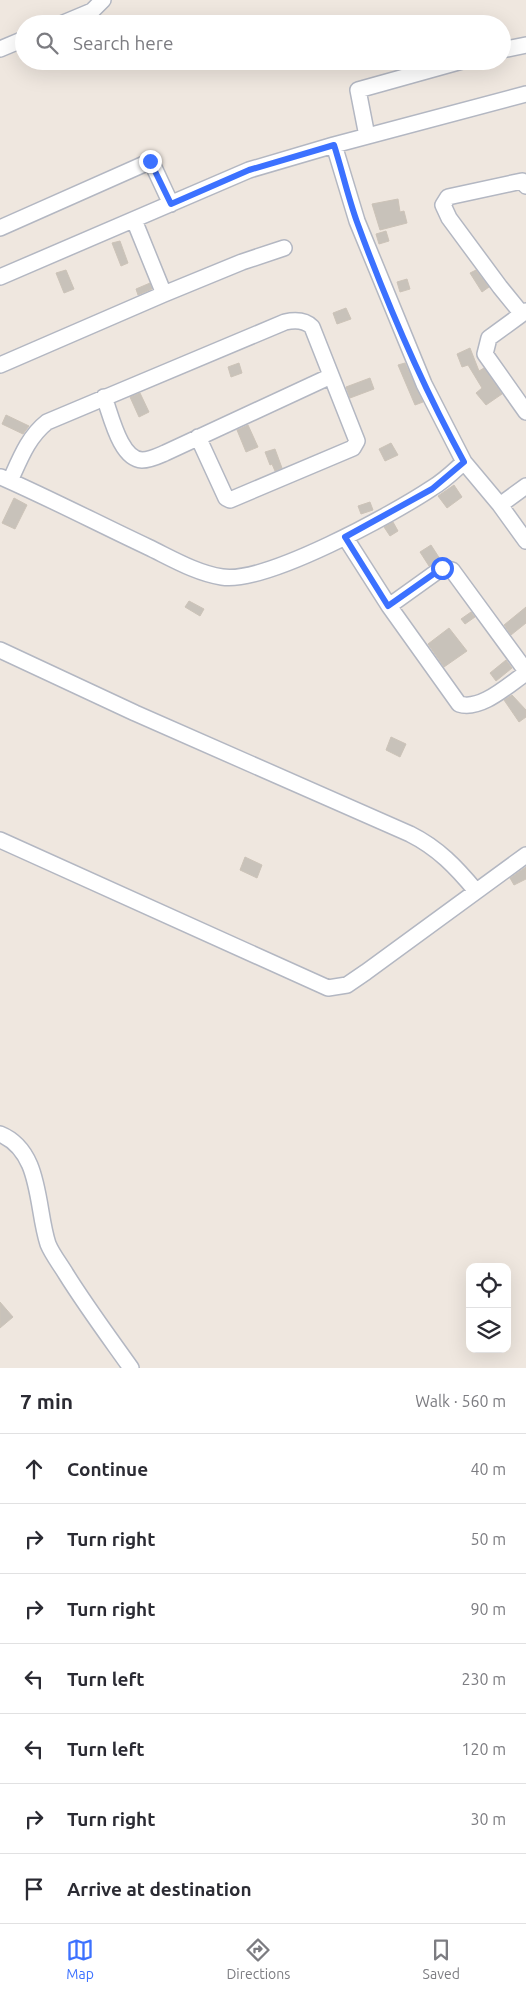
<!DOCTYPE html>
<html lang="en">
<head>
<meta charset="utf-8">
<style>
  body { margin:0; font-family:Ubuntu,sans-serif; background:#f7f7f7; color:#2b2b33 }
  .controls { position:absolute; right:15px; bottom:15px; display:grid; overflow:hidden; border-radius:10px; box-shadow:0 5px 20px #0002 }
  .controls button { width:45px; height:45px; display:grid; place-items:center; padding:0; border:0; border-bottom:1px solid #e1e1e2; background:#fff; color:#2b2b33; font:25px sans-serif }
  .stop { position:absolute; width:15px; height:15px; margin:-11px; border:4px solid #3c71ff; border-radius:50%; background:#fff }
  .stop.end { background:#3c71ff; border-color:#fff; box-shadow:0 1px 5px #0008 }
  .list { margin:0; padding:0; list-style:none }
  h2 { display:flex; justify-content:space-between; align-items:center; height:65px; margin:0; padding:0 20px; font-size:21px }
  h2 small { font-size:16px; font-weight:400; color:#7c7c81 }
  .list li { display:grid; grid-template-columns:32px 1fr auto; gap:15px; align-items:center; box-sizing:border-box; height:70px; padding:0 20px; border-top:1px solid #e1e1e2 }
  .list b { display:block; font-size:19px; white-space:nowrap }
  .list em { font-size:16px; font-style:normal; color:#7c7c81 }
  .icon { flex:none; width:28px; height:28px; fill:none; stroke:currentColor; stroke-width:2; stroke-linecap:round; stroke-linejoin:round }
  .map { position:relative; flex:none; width:526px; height:1368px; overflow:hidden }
  .search { position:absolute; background:#fff; box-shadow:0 5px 20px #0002; left:15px; right:15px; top:15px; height:55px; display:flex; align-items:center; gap:12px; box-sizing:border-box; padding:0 18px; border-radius:28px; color:#7c7c81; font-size:19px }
  .sheet { height:555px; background:#fff }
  nav { display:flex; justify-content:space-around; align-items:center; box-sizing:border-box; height:70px; border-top:1px solid #e1e1e2; background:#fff; font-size:14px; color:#7c7c81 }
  nav a { display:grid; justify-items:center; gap:2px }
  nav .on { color:#3c71ff }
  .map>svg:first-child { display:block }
  .building { fill:#c8c2ba; stroke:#ccc3b8 }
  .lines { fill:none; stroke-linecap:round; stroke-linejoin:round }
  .minor-casing { stroke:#b3b7c2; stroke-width:18 }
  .minor { stroke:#fff; stroke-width:15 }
  .route { stroke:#3c71ff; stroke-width:6 }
</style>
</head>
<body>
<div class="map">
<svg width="526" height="1368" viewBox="0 0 526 1368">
  <rect width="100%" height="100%" fill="#efe7df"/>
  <!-- building -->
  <path class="building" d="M398,199L400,212L404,211L407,223L380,230L372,204Z
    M386,231L389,241L379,244L376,234Z
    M120,241L128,263L121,266L112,243Z
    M66,270L74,289L64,293L56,273Z
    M476,270L489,287L482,292L470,273Z
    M407,279L410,289L400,292L397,282Z
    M150,283L152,289L138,295L136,289Z
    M346,308L351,319L337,324L333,313Z
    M470,348L479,371L484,368L502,394L486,405L476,393L482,388L468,365L462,367L457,354Z
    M239,363L242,373L231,377L228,367Z
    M405,363L423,402L415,405L398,365Z
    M370,378L374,389L350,398L346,387Z
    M140,393L149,412L139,417L130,397Z
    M6,415L29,426L23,434L2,424Z
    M248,425L258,447L246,452L237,430Z
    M391,443L398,455L385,461L379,449Z
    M275,449L282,468L275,471L272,464L270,465L265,452Z
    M454,485L462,497L447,508L438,496Z
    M14,498L27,505L15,529L2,523Z
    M370,502L373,510L361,514L358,506Z
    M393,522L398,531L390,536L384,527Z
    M431,545L440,559L429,566L420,552Z
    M189,601L204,609L200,616L185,607Z
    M526,607V623L511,635L504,625Z
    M471,612L475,617L465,624L461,619Z
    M449,628L467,651L444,667L428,644Z
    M506,660L512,668L496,681L490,673Z
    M512,695L526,710V717L519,722L504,700Z
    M391,737L406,744L400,757L386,750Z
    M245,857L262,865L257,878L240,870Z
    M526,867V879L514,885L510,878Z
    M0,1302L13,1317L0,1328Z"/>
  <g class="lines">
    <defs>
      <path id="minor" d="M61,24L92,11L103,0
        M0,49L24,39
        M502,50L526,45
        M367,136L358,90L462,61
        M334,145L357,221L424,384L464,462L500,505L526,541
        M134,220L164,294
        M0,228L151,161L171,204
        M0,277L249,170L334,145L526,94
        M526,311L489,338L485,354L526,412
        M522,314L500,287L449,218L443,205L448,197L522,181L526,186
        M0,365L164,294L242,262L284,248
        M104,397C111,415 120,459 142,460C150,460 158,456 165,453L331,376
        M1,477C51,499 99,524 148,547C171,558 196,573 222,577C266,584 393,514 432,488C444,481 454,471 464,462
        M10,481C20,459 28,437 47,422L285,322C294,320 305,320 312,327L357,441L353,448L230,500L226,498L198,437
        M500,505L526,486
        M345,537L389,606L459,704C481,711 508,685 526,673
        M389,606L442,568L452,570L526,671
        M0,650L135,713L410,834C438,848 456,867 476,891
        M0,840L328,988L347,985L366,972L526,855
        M0,1134C42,1151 36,1208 48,1244C52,1254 60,1264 66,1274C86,1306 109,1337 131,1368"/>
    </defs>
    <!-- minor casing -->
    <use href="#minor" class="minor-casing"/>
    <!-- minor -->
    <use href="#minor" class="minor"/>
  </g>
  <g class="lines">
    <!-- route -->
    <path class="route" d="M150,161L171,204L249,170L334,145C342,170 348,197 357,222C387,304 422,385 464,462L432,489L345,537L388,606L442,568"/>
  </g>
</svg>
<div class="controls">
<button><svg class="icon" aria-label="locate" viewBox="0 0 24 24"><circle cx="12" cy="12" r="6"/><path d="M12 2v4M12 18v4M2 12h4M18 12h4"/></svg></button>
<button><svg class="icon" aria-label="layers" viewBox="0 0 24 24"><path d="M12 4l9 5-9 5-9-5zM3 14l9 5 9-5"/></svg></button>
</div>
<div class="stop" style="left:442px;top:568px"></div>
<div class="stop end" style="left:150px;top:161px"></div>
<div class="search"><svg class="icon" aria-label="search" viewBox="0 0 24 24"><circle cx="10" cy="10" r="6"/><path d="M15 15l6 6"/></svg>Search here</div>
</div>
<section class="sheet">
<h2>7 min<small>Walk · 560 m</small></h2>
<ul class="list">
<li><svg class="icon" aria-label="ahead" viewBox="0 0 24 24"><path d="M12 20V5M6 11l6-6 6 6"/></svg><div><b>Continue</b></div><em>40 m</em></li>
<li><svg class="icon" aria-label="right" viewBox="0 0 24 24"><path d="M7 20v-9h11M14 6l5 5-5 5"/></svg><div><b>Turn right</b></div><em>50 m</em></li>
<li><svg class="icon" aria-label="right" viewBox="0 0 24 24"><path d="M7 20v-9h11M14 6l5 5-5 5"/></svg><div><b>Turn right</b></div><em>90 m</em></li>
<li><svg class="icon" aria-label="left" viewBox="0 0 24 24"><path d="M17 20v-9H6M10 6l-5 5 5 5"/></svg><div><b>Turn left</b></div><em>230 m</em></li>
<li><svg class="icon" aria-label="left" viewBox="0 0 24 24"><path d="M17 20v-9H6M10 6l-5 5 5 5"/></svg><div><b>Turn left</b></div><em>120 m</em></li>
<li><svg class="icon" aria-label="right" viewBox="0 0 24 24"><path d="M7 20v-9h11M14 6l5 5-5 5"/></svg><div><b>Turn right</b></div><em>30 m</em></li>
<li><svg class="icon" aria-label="arrive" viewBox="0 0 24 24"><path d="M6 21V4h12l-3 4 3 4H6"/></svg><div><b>Arrive at destination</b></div></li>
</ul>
</section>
<nav>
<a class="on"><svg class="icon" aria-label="map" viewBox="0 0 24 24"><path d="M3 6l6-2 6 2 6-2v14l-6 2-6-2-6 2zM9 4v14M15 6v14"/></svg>Map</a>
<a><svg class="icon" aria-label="directions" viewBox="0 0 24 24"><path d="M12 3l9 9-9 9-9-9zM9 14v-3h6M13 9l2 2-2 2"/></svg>Directions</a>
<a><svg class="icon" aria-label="saved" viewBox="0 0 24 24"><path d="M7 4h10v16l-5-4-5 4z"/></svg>Saved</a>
</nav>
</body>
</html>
